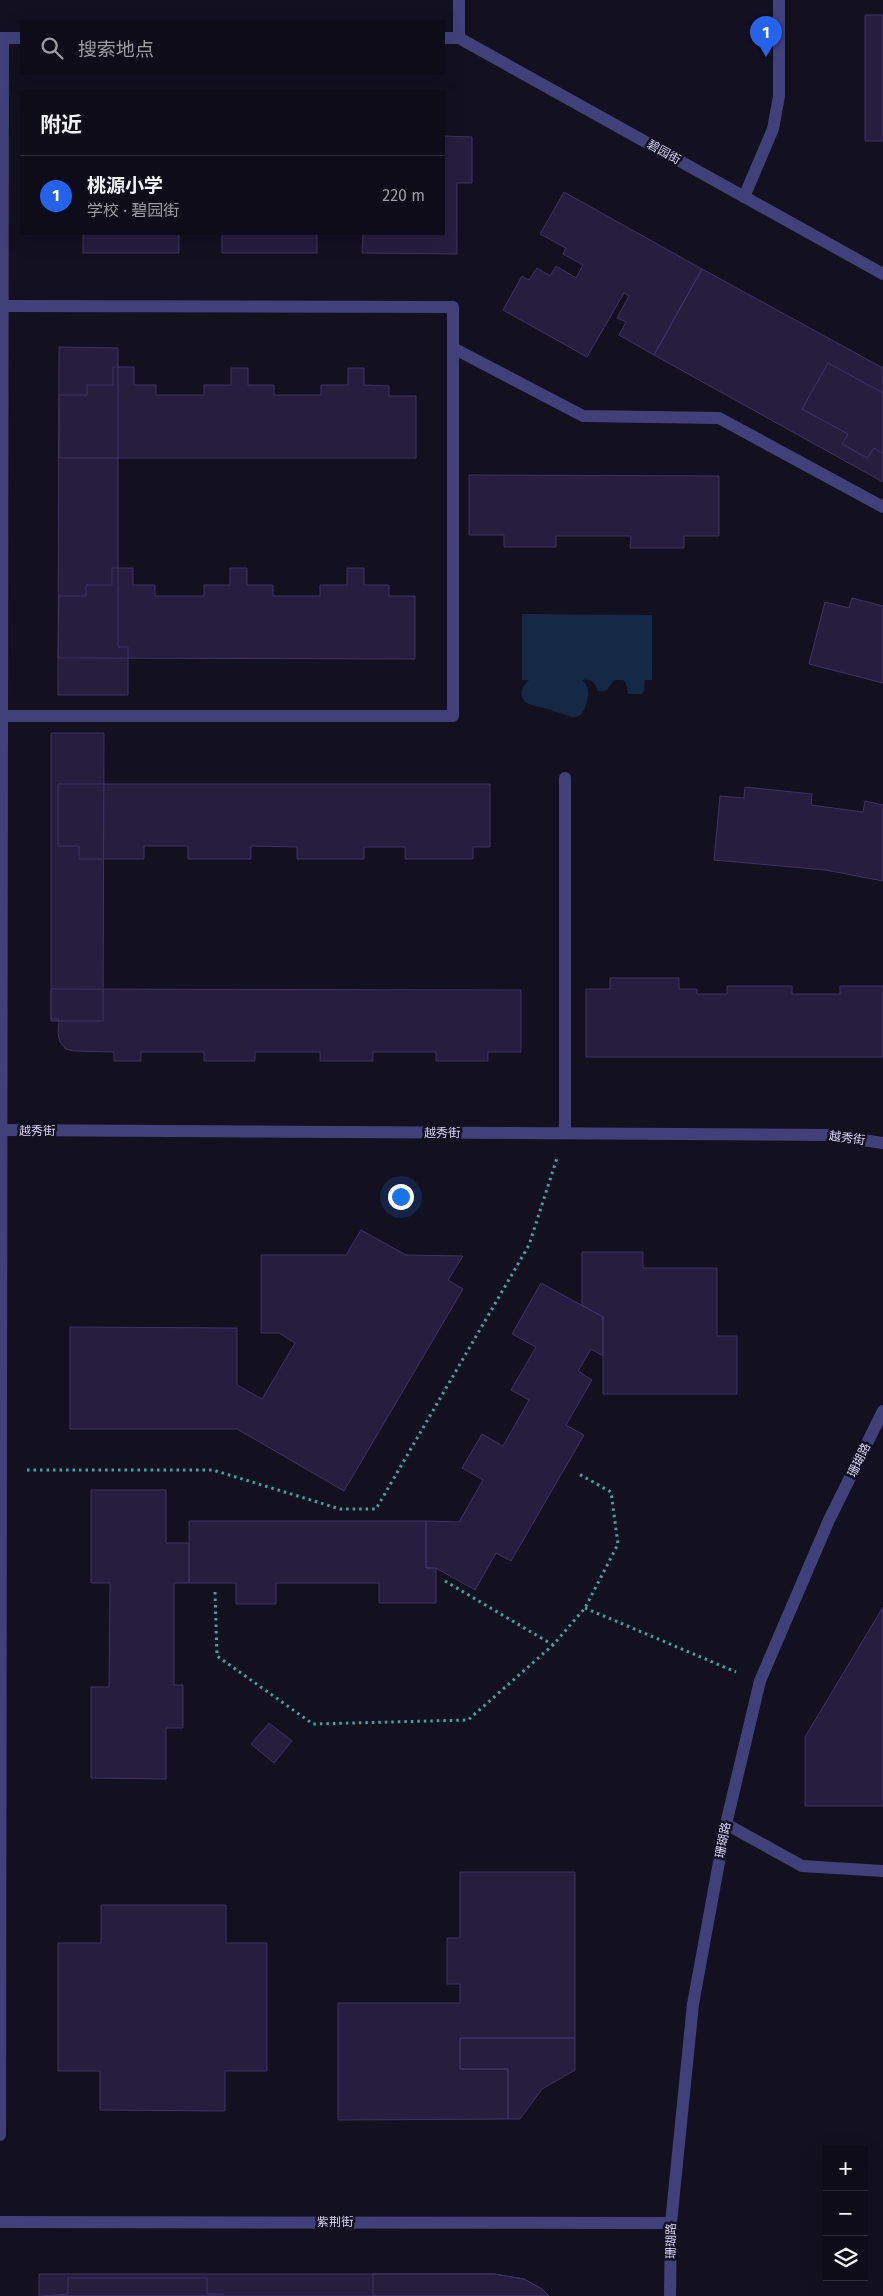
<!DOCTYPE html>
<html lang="zh">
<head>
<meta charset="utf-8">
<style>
  body { margin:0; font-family:"Fira Sans","Noto Sans SC",sans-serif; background:#1c1a25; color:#f1f3f6 }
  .controls { position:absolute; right:15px; bottom:15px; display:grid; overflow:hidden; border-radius:0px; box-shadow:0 5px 20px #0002 }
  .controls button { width:45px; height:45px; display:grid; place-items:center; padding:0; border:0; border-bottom:1px solid #2e2c37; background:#0e0c18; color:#f1f3f6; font:25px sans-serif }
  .you { position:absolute; left:400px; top:1196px; width:18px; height:18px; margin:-12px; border:4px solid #fff; border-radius:50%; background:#1a73e8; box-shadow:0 0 0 8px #1a73e833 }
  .badge { display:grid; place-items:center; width:32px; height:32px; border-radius:50%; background:#2563eb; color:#fff; font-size:16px; font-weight:700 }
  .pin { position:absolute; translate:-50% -41px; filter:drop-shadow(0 1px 2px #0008) }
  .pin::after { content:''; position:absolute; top:26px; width:18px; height:15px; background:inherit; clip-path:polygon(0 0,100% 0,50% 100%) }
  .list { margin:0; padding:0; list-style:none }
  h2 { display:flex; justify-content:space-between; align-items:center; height:65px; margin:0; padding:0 20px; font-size:21px }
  h2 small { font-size:16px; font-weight:400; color:#9b9ba2 }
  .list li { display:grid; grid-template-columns:32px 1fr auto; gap:15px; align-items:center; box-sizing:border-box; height:80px; padding:0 20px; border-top:1px solid #2e2c37 }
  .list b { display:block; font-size:19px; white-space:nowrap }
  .list p { margin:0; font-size:16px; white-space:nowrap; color:#9b9ba2 }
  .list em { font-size:16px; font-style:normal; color:#9b9ba2 }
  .icon { flex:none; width:28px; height:28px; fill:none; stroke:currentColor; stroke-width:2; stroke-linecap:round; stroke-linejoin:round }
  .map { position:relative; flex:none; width:883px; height:2296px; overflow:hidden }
  .search { position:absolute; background:#0e0c18; box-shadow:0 5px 20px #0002; left:20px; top:20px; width:425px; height:55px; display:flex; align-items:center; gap:12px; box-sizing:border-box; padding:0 18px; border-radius:0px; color:#9b9ba2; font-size:19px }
  .panel { position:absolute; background:#0e0c18; box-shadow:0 5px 20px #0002; left:20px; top:90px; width:425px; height:145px; border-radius:0px }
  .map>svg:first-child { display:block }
  .water { fill:#152845 }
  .building { fill:#251e3f; stroke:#3d3368 }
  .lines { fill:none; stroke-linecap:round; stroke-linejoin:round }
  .path { stroke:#3ca69f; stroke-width:3; stroke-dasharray:2.5 4; stroke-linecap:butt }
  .service { stroke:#42407a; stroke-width:12 }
  .minor { stroke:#42407a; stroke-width:12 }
  .tertiary { stroke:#42407a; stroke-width:12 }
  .labels { text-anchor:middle; stroke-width:5; stroke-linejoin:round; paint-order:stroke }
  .street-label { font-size:12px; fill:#d8d4fa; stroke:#131020 }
</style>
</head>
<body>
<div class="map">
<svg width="883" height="2296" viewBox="0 0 883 2296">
  <rect width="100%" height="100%" fill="#131020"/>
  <!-- water -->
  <path class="water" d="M522,614L652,615V680H645L644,691L642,694H628L626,683L623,680H615C609,685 609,693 598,691C594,682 593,679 582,680C587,684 589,690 588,697C582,727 571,716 551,710C542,707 534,707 525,702C518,693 522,687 529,680H522Z"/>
  <!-- building -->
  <path class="building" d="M865,15H883V141H865Z
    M444,136L472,137V183H457V254L362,253L363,234H444Z
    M564,192L702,269L654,355L619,335L626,322L617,318L629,296L624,293L587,357L503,310L522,276L529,280L537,268L550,276L556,266L576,278L583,265L563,254L566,248L540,234Z
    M83,234H179V253H83Z
    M222,234H317V253H222Z
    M702,269L883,368V482L654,355Z
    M59,347L118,348V647H128V695H58Z
    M828,363L883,393V454L874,448L867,458L842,444L848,434L802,409Z
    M113,367H134V385H156V395H204V385H231V368H248V385H274V395H321V385H348V368H364V385L389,386V396H416V458H59V395H87V385H113Z
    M469,475L719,476V536H684V548H630L631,536H556V547H504V535H469Z
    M112,568H133V585H155V596H204V585H230V568H247V585H273V596H320V585H347V568H364V585H389V596H415V659L58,658L59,596H86V585H112Z
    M852,598L883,606V683L809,664L825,602L849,608Z
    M51,733H104L103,1021H51Z
    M58,784H490V847H473V859H405V847H364V859H297V847L251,846V859H188V846H144V859H79V846H58Z
    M745,787L812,794L811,805L863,812L865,801L883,805V881L825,870L714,860L720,796L744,798Z
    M610,978H679V989H697V994H727V986H792V994H840V986H883V1057H586V989H610Z
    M51,989L521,990V1052H488V1061H436V1052H373V1061H320V1052H255V1061H204V1052H141V1061H114V1052L74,1051L66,1049L60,1042L58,1034L59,1019H51Z
    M361,1230L406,1255L463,1256L448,1280L463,1289L344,1491L237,1429H70V1327L237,1328V1385L262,1399L295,1343L279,1333H261V1255H346Z
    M582,1252H643V1268H717V1336H737V1394H603V1317L582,1305Z
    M541,1283L603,1317V1356L591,1349L578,1371L592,1380L566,1425L584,1435L511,1561L496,1553L475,1590L436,1568H426V1521L459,1522L483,1480L462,1468L482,1434L503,1446L529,1400L511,1390L536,1347L512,1334Z
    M91,1490H166V1543H189V1583H174V1685H183V1728H166V1779L91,1778V1687H109L110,1583H91Z
    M189,1521H426V1568H436V1603H379V1583H276V1604H236V1583H189Z
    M883,1607V1806H805V1737Z
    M269,1723L292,1741L274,1763L251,1744Z
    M460,1872H575V2038H460V2069H508V2119L338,2120V2003H460V1984H447V1938H460Z
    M101,1905H226V1943H267V2071H225V2111L100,2110V2071H58V1943H101Z
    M460,2038H575V2070L542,2089L520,2119H508V2069H460Z
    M39,2274H494L524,2279L542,2289L549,2296H39Z
    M373,2274H494L524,2279L542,2289L549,2296H373Z
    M68,2278H207V2294H223V2296H44L68,2294Z"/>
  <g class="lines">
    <!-- path -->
    <path class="path" d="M27,1470H213L340,1509H376L529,1245L557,1158
      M445,1581L553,1645
      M215,1592L217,1656L313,1724L468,1720L553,1645L585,1608L618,1544L611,1492L577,1473
      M585,1608L736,1672"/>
    <!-- service -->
    <path class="service" d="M744,197L773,129L779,96V0
      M453,348L583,416L719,418L883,507
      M2,716H453V307L3,306
      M565,1133V778
      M726,1824L802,1866L883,1871"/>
    <!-- minor -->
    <path class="minor" d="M459,38V0
      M0,2135L3,38"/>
    <!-- tertiary -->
    <path class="tertiary" d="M0,38H21
      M444,38H459L883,274
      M0,1130L830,1135L883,1143
      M0,2222L671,2223
      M670,2296L671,2223L693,2004L726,1824L760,1681L829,1520L883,1411"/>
  </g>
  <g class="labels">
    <!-- street labels -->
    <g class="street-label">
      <text transform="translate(664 152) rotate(29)" y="4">碧园街</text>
      <text x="37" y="1135">越秀街</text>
      <text x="442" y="1137">越秀街</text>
      <text transform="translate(847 1138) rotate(8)" y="4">越秀街</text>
      <text transform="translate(859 1460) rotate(-64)" y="4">珊瑚路</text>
      <text transform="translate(723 1840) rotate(-79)" y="4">珊瑚路</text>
      <text x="335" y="2226">紫荆街</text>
      <text transform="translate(671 2241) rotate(-89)" y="4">珊瑚路</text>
    </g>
  </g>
</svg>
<div class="controls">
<button>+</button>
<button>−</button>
<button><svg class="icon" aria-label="layers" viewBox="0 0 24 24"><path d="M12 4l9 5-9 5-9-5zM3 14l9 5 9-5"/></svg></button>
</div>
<div class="you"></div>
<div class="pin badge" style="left:766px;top:57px">1</div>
<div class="search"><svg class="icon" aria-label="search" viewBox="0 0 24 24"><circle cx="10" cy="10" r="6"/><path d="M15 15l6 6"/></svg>搜索地点</div>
<section class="panel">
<h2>附近<small></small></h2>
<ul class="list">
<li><span class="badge">1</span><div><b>桃源小学</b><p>学校 · 碧园街</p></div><em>220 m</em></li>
</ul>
</section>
</div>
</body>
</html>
